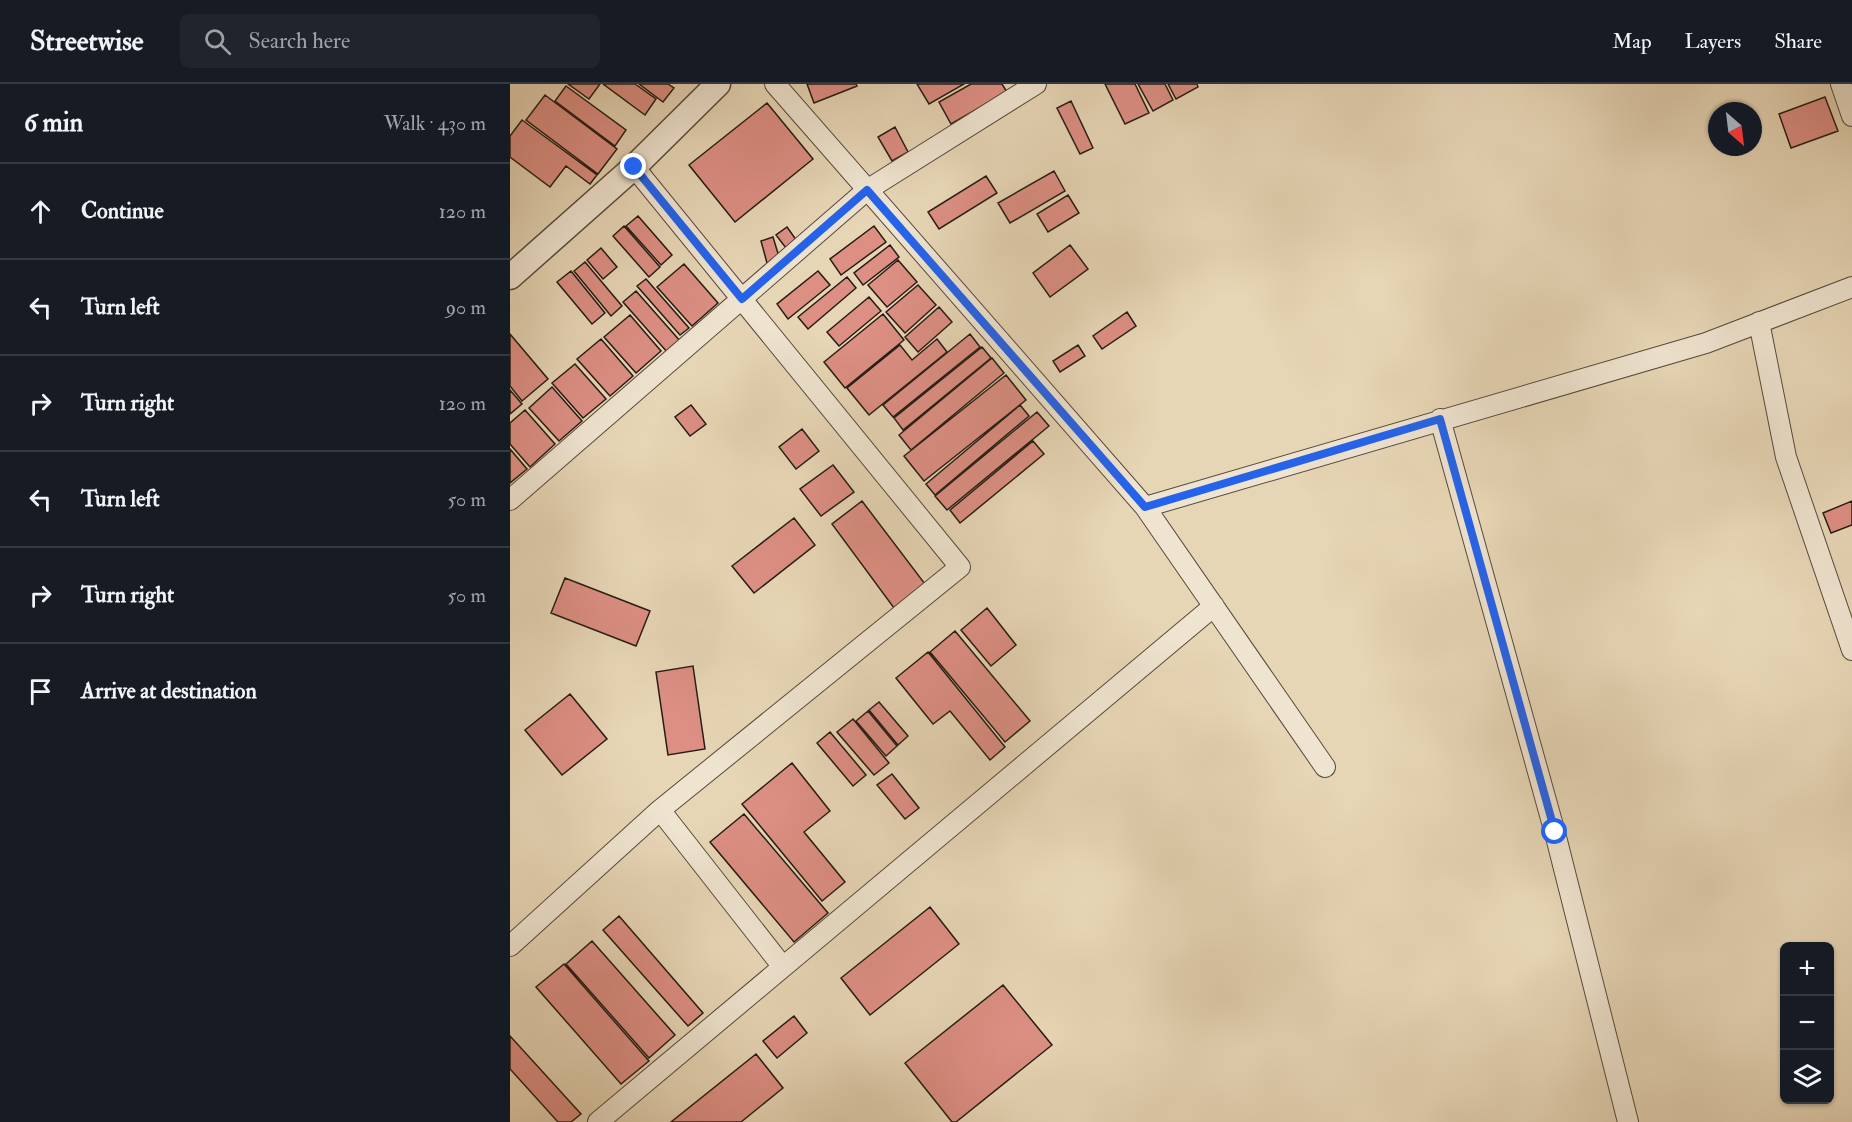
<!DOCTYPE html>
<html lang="en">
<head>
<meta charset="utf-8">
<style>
  body { margin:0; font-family:"IM FELL Double Pica",serif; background:#20242c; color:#f1f3f6 }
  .controls { position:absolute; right:18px; bottom:18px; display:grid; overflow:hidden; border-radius:9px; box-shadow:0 2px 4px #0004 }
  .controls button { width:54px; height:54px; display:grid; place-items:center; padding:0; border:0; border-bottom:2px solid #363941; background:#171b24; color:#f1f3f6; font:30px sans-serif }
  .compass { position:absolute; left:1198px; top:18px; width:54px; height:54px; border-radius:50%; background:#171b24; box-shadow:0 2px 4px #0004; rotate:152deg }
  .stop { position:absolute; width:18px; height:18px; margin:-14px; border:4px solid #2563eb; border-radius:50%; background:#fff }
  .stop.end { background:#2563eb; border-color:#fff; box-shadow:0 2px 6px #0008 }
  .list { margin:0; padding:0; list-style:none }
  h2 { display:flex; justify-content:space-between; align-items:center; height:78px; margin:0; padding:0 24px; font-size:26px }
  h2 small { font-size:20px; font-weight:400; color:#9ea1a6 }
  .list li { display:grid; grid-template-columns:39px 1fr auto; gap:18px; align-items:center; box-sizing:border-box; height:96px; padding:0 24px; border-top:2px solid #363941 }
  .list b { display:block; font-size:22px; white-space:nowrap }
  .list em { font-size:20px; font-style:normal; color:#9ea1a6 }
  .icon { flex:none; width:33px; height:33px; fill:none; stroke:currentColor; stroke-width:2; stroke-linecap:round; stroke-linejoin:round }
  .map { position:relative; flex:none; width:1342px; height:1038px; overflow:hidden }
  header { display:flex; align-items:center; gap:36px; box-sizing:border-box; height:84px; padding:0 30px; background:#171b24; border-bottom:2px solid #363941 }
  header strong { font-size:28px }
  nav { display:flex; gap:33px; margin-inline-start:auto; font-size:21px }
  .search { width:420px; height:54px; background:#20242c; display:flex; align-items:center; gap:15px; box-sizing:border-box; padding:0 21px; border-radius:9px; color:#9ea1a6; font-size:22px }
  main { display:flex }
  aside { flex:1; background:#171b24 }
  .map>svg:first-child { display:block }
  .building { fill:#dd8f84; stroke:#261c14; stroke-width:1.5 }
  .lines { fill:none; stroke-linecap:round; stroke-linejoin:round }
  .minor-casing { stroke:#564a3c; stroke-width:22 }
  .tertiary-casing { stroke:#564a3c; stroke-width:27 }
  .minor { stroke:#efe4d0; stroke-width:20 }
  .tertiary { stroke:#efe4d0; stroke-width:24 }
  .route { stroke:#2563eb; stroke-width:8 }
</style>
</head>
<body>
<header>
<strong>Streetwise</strong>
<div class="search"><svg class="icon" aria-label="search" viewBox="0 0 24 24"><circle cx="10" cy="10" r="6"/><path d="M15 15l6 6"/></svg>Search here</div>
<nav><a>Map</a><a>Layers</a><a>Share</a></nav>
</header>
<main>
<aside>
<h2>6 min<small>Walk · 430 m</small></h2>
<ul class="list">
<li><svg class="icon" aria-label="ahead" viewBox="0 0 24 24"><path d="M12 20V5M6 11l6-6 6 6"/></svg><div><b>Continue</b></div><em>120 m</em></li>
<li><svg class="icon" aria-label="left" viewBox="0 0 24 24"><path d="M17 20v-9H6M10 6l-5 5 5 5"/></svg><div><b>Turn left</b></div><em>90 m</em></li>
<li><svg class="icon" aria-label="right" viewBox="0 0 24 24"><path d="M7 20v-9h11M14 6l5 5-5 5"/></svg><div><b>Turn right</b></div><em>120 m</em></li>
<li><svg class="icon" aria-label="left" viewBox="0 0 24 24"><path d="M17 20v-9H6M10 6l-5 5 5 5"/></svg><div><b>Turn left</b></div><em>50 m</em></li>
<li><svg class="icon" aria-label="right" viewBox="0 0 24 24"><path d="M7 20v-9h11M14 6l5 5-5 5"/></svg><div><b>Turn right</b></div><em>50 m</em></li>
<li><svg class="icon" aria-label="arrive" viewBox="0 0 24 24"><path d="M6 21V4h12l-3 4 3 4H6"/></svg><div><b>Arrive at destination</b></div></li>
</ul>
</aside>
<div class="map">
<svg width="1342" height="1038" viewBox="0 0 1342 1038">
  <rect width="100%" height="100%" fill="#e7d6b6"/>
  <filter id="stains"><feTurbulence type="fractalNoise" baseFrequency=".00333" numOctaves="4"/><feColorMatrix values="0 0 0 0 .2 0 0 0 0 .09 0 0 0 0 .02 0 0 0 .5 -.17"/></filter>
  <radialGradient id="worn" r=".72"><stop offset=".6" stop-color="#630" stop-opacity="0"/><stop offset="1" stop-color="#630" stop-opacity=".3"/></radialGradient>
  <!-- building -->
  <path class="building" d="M58,0H90L79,15Z
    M93,0H125L146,15L135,31Z
    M129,0H158L164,4L153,18Z
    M297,0H346L347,2L304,19Z
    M407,0H454L419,20Z
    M461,0H492L497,8L441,40L429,18Z
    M595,0H625L639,29L615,40Z
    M628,0H655L663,16L643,27Z
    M658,0H687L688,3L666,15Z
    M56,2L116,46L105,62L45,17Z
    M35,11L107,65L88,90L16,36Z
    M1315,13L1328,47L1281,64L1269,30Z
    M561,17L583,64L570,70L547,24Z
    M257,19L303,75L225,138L179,81Z
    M12,36L87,91L80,100L56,82L40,103L0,73V52Z
    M385,43L398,68L382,77L368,53Z
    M544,87L555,107L500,139L488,119Z
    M476,92L487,109L429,145L418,128Z
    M558,111L569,129L538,148L527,130Z
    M128,132L162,171L151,181L116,142Z
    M114,142L150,183L139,193L103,152Z
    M364,142L376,158L331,191L320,175Z
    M277,143L287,157L276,164L266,151Z
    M263,153L270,176L257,179L251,157Z
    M380,161L389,173L353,201L344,189Z
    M560,161L578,185L540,213L523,189Z
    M91,164L107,183L93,195L77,176Z
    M388,176L407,198L377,223L358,201Z
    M75,178L112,222L101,232L64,187Z
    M174,180L208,219L182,242L147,203Z
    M61,187L95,229L82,240L47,198Z
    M308,187L320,201L278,235L267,220Z
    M337,193L346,204L298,245L288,233Z
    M136,195L179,244L170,251L127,202Z
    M408,201L426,221L395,249L376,228Z
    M126,207L171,258L158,269L113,218Z
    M359,213L371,227L329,262L317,248Z
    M429,223L442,238L408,268L395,253Z
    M617,228L626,242L592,265L583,252Z
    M373,230L394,256L335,304L314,278Z
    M120,231L151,267L126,289L94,253Z
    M0,250L38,295L12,317L0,302Z
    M460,250L470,263L383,333L373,321Z
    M91,255L123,292L100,312L67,275Z
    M427,255L437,268L359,331L337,304L390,261L402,276Z
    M568,261L575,272L550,288L543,277Z
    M472,263L481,274L393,346L384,334Z
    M482,274L494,289L401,366L389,351Z
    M65,280L96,315L73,334L42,299Z
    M496,291L516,316L414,397L394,372Z
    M42,303L72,337L49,357L19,324Z
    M0,306L12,320L0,330Z
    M181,321L196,340L180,352L165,333Z
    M510,321L519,332L425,411L416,400Z
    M15,326L45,360L20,383L0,360V339Z
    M527,328L539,342L437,426L425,412Z
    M292,345L309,367L286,385L269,363Z
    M523,357L534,370L450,439L440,426Z
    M0,365L17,385L0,399Z
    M323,381L344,408L311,432L290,405Z
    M352,417L415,500L384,524L322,440Z
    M1342,417V441L1321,449L1313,429Z
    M284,434L305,461L244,509L222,482Z
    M55,494L140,527L126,562L41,529Z
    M477,524L506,561L481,582L451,546Z
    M445,547L520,637L495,658L420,568Z
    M418,568L495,663L480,676L440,627L423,640L386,594Z
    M183,582L195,665L158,671L146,588Z
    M60,610L97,655L52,691L15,646Z
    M369,618L398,652L388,661L359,626Z
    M358,627L387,662L376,672L346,637Z
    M343,635L379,679L364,691L327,648Z
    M320,648L356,691L343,702L307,659Z
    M282,679L320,727L294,748L335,798L312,817L232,720Z
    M382,690L409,724L395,735L367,701Z
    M234,730L318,829L284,858L200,758Z
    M420,823L449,860L360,931L331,894Z
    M109,832L193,929L178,942L93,846Z
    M82,857L165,951L139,974L56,880Z
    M54,880L139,977L111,1000L26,903Z
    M493,901L542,961L446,1038H442L395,979Z
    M284,932L297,949L267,974L253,957Z
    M0,952L71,1030L61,1038H48L0,985Z
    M246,970L273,1004L231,1038H161Z"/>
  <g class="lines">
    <defs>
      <path id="minor" d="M265,0L635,423L1196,259L1342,203
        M1331,0L1342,32
        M1249,238L1276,373L1342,566
        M930,335L1045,749L1118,1038
        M0,416L357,106L526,0
        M635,423L815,683
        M150,726L273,883
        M0,862L150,726L450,483L124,83
        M88,1038L704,522"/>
      <path id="tertiary" d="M0,193L124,83L208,0"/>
    </defs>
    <!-- minor casing -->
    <use href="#minor" class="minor-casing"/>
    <!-- tertiary casing -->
    <use href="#tertiary" class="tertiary-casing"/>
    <!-- minor -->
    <use href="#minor" class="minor"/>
    <!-- tertiary -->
    <use href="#tertiary" class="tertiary"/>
  </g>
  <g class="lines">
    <!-- route -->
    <path class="route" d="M124,83L232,215L357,106L635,423L930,335L1045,748"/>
  </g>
  <rect width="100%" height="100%" filter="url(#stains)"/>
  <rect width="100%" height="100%" fill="url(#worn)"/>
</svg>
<div class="controls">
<button>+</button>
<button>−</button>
<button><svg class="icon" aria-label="layers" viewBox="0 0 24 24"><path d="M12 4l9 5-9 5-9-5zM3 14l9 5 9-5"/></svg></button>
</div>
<svg class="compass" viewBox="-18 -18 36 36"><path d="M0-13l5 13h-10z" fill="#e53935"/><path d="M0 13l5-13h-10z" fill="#9ea1a6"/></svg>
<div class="stop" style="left:1045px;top:748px"></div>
<div class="stop end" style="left:124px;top:83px"></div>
</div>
</main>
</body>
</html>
